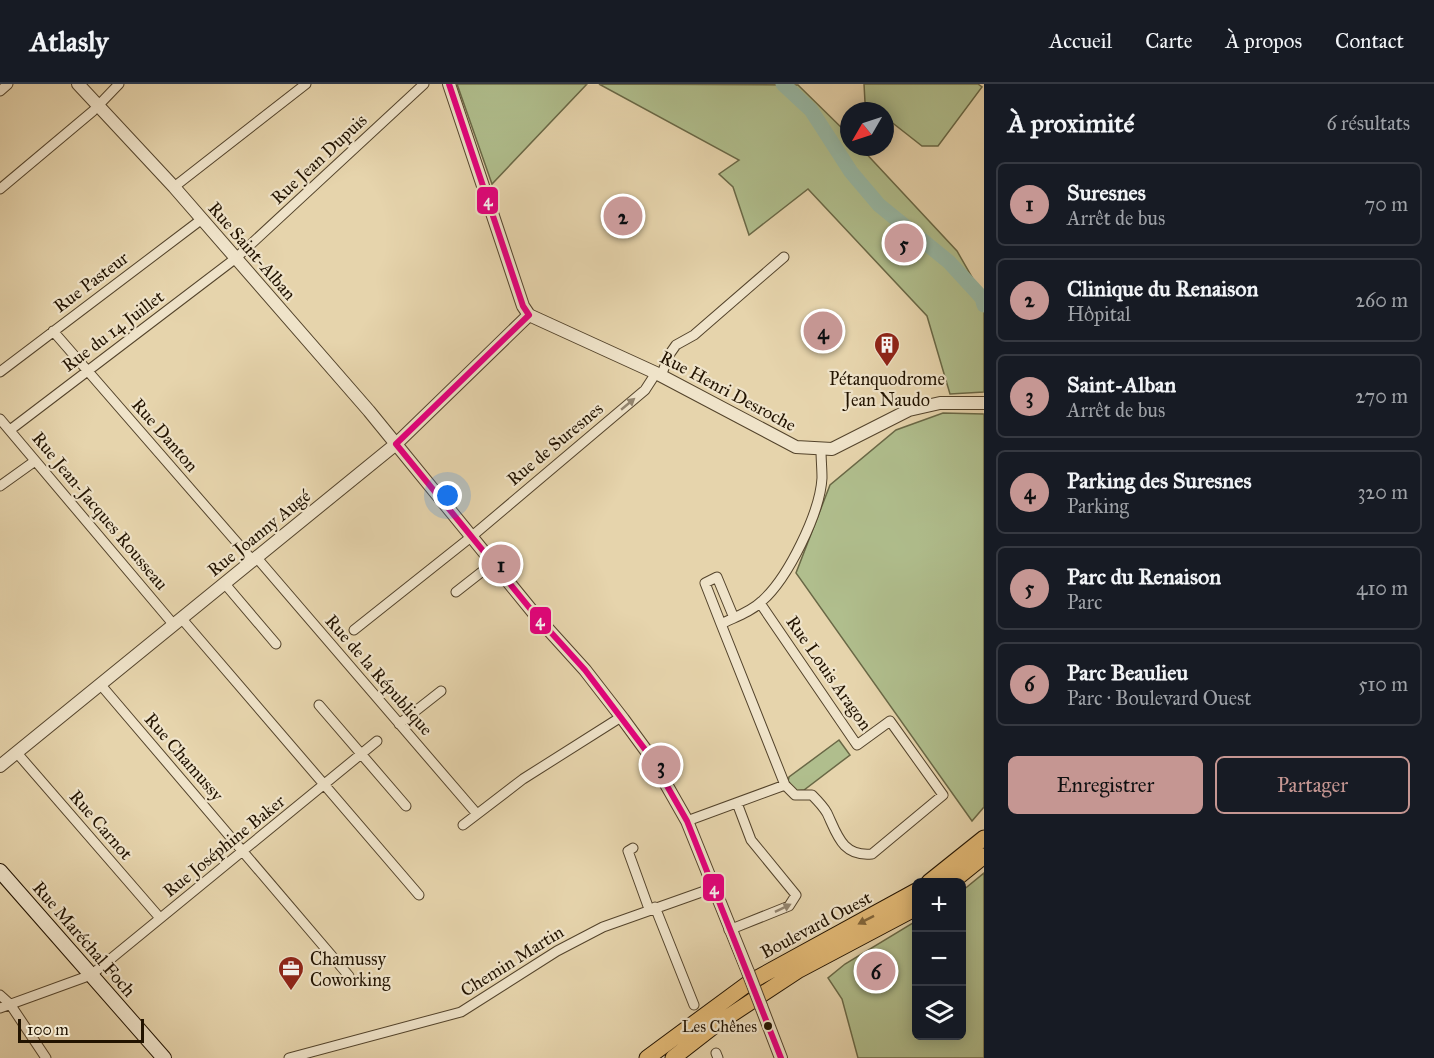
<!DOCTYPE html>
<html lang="fr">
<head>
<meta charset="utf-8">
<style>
  body { margin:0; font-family:"IM FELL Great Primer",serif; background:#242831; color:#f1f3f6 }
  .controls { position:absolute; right:18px; bottom:18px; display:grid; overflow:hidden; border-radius:9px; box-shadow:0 3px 15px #0003 }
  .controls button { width:54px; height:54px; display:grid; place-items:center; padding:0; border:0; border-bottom:2px solid #363941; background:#171b24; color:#f1f3f6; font:30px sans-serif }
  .compass { position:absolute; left:840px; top:18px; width:54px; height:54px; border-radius:50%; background:#171b24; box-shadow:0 3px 15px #0003; rotate:231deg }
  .scale { position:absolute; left:18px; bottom:15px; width:126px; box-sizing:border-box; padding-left:6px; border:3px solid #221300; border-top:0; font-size:16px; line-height:21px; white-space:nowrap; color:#221300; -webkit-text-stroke:4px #efe3c9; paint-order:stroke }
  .you { position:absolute; left:448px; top:412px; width:21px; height:21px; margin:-15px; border:4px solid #fff; border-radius:50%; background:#1a73e8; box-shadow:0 0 0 9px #1a73e833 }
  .badge { display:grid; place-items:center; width:39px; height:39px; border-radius:50%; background:#c59692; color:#111; font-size:20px; font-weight:700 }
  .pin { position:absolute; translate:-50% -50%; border:3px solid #fff; box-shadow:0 2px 6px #0006 }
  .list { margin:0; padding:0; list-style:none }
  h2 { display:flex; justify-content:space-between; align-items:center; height:78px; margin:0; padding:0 24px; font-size:26px }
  h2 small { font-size:20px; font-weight:400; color:#9ea1a6 }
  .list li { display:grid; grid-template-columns:39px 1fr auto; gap:18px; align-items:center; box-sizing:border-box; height:84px; margin:0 12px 12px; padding:0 12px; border:2px solid #363941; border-radius:9px }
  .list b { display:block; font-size:22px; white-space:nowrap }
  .list p { margin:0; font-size:20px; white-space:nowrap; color:#9ea1a6 }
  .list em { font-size:20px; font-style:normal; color:#9ea1a6 }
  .actions { display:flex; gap:12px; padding:18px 24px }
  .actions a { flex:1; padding:14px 0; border:2px solid #c59692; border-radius:9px; text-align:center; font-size:21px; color:#c59692 }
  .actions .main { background:#c59692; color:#111 }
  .icon { flex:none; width:33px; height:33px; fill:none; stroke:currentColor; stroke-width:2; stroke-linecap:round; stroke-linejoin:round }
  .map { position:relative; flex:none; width:984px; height:974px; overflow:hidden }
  header { display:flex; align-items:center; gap:36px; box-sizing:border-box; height:84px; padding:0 30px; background:#171b24; border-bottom:2px solid #363941 }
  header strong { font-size:28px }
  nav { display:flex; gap:33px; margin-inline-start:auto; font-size:21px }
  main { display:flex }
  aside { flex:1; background:#171b24 }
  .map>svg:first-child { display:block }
  .green { fill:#b0be8d; stroke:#696846; stroke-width:1.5 }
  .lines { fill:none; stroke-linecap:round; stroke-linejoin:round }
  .river { stroke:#97b8a5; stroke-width:15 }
  .minor-casing { stroke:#53432b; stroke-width:11 }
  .tertiary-casing { stroke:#53432b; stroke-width:14 }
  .secondary-casing { stroke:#221300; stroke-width:16 }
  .primary-casing { stroke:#221300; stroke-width:17 }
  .minor { stroke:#efe3c9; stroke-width:9 }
  .tertiary { stroke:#efe3c9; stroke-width:12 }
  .secondary { stroke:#efe3c9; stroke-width:14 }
  .primary { stroke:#e3ba76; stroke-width:15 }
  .tertiary-bridge-casing { stroke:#53432b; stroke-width:14; stroke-linecap:butt }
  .tertiary-bridge { stroke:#efe3c9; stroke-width:12 }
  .bus-1-casing { stroke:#efe3c9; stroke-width:10 }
  .bus-1 { stroke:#e5007d; stroke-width:6 }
  .oneway { fill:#93856f }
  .oneway2 { fill:#82663b }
  .bus-dot { fill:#221300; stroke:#efe3c9; stroke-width:2 }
  .labels { text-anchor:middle; stroke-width:4.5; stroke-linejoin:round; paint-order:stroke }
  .bus-label { font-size:16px; fill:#221300; stroke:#efe3c9; text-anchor:end }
  .street-label { font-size:18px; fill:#221300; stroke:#efe3c9 }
  .poi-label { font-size:18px; fill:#221300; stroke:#efe3c9 }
  .line-badge { stroke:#efe3c9; stroke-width:2 }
  .badge-label { font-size:16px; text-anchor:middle; font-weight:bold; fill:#fff }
</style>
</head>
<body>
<header>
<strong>Atlasly</strong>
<nav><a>Accueil</a><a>Carte</a><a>À propos</a><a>Contact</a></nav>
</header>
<main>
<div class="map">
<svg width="984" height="974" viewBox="0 0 984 974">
  <rect width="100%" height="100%" fill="#e6d4ac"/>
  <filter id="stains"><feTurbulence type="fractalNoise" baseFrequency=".00333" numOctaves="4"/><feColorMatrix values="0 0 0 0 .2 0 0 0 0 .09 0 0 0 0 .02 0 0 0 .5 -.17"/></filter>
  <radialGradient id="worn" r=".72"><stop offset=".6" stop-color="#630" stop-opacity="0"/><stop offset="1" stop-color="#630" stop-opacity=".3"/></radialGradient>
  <!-- green -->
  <path class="green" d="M457,0H587L492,100Z
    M599,0L798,1L849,51V63H860L957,167L984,214V308L950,310L927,232L808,105L749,151L733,103L719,90L739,76Z
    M864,0H978L982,3L938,62H922L885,33V27H877L865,18Z
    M943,329L984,330V723L972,737L796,489L830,401L896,346Z
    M839,656L850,671L804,706L795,707L788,697L789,693Z
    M984,789V974H858L842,915L828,894L845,880L916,837V952H962V807Z"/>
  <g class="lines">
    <!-- river -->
    <path class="river" d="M783,0L811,26L851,88L879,121L949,178L982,214L984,221"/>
    <defs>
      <path id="minor" d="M0,7L8,0
        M174,103L306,0
        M0,105L93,27L119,0
        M53,247L253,477
        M0,288L202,135
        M661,292L669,271L676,261L694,251L784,173
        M0,335L174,541
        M10,346L236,174L424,0
        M0,402L35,377
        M257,474L477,730
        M225,500L276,560
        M456,508L493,479
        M760,519L857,661L890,637L943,711L872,770C842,773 837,750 827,729C823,722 817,716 812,711H795L785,701
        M182,535L419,811
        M721,540L705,499L717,493L734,534
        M354,546L471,453L645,306L656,289
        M100,600L349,892
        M319,621L406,722
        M399,640L441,607
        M17,669L160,834
        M687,737L785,701L721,540C735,533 751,528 762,517C788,494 820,429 822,394C822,385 821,375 821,366
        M463,741L523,695L621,633
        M633,764L628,767L649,825
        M655,823L694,921
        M729,846L789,822L796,811L751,756L737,719
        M0,911L10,920L46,974
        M0,924L91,891L377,657
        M716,969L718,974
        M289,974L461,928L557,867L603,843L713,804"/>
      <path id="tertiary" d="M78,0L174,103L369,327L537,533L585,586L623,635L650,672L687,737L748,888
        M449,0L523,222L529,231
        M529,231L656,289L796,363L832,365L909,326L940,319H984
        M0,682L396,360L529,231
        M761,922L781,974"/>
      <path id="secondary" d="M0,787L164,974"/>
      <path id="primary" d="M929,798L984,754
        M952,798L984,772
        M647,974L750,898L916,807
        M673,974L714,942L799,886L916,824"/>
    </defs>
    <!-- minor casing -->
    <use href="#minor" class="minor-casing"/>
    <!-- tertiary casing -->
    <use href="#tertiary" class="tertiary-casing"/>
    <!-- secondary casing -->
    <use href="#secondary" class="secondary-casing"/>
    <!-- primary casing -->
    <use href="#primary" class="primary-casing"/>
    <!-- minor -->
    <use href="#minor" class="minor"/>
    <!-- tertiary -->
    <use href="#tertiary" class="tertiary"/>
    <!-- secondary -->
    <use href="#secondary" class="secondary"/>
    <!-- primary -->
    <use href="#primary" class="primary"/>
    <defs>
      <path id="tertiary-bridge" d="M748,888L761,922"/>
    </defs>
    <!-- tertiary-bridge casing -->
    <use href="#tertiary-bridge" class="tertiary-bridge-casing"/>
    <!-- tertiary-bridge -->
    <use href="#tertiary-bridge" class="tertiary-bridge"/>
    <defs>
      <path id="bus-1" d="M449,0L523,222L529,231
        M396,360L537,533L585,586L650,672L687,737L781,974
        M396,360L529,231"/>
    </defs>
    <!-- bus-1 casing -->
    <use href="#bus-1" class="bus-1-casing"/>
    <!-- bus-1 -->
    <use href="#bus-1" class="bus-1"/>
  </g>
  <!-- one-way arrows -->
  <defs><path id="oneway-solid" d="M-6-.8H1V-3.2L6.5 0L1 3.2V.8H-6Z" transform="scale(1.5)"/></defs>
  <g class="oneway">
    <use href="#oneway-solid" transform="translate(628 320) rotate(-40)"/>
    <use href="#oneway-solid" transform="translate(783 824) rotate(-26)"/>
  </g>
  <use class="oneway2" href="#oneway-solid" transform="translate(866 836) rotate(153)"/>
  <!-- icons -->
  <defs>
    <symbol id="building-pin" viewBox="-11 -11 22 30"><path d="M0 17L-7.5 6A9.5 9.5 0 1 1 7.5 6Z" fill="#8f2418" stroke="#efe3c9"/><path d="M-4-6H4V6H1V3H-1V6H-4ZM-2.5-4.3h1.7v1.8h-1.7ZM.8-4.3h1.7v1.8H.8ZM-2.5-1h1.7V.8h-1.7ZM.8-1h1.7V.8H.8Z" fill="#fff"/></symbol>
    <symbol id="office-pin" viewBox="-11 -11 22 30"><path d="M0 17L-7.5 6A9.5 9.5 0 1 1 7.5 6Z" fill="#8f2418" stroke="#efe3c9"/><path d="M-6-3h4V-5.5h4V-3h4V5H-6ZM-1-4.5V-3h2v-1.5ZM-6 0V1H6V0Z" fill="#fff"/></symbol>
  </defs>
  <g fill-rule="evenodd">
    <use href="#building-pin" x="872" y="246" width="30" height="40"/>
    <use href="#office-pin" x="276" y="870" width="30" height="40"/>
  </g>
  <!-- markers -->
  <circle class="bus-dot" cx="768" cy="942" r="5"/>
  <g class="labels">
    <!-- bus labels -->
    <g class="bus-label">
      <text x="757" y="948">Les Chênes</text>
    </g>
    <!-- street labels -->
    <g class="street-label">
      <text transform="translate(319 75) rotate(-43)" y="6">Rue Jean Dupuis</text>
      <text transform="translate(252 167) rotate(49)" y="6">Rue Saint-Alban</text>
      <text transform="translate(91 198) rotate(-37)" y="6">Rue Pasteur</text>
      <text transform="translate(113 247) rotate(-37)" y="6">Rue du 14 Juillet</text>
      <text transform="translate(728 307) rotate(28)" y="6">Rue Henri Desroche</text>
      <text transform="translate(165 351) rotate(49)" y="6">Rue Danton</text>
      <text transform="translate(555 360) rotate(-40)" y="6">Rue de Suresnes</text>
      <text transform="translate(100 427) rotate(50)" y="6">Rue Jean-Jacques Rousseau</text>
      <text transform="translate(259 449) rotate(-39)" y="6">Rue Joanny Augé</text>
      <text transform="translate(829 589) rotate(55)" y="6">Rue Louis Aragon</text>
      <text transform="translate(379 591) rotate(49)" y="6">Rue de la République</text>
      <text transform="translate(184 673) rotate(49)" y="6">Rue Chamussy</text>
      <text transform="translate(101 741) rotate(49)" y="6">Rue Carnot</text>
      <text transform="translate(224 762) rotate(-39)" y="6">Rue Joséphine Baker</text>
      <text transform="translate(816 841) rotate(-28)" y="6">Boulevard Ouest</text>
      <text transform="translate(84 855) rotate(49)" y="6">Rue Maréchal Foch</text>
      <text transform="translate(512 877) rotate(-32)" y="6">Chemin Martin</text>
    </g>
    <!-- poi labels -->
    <g class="poi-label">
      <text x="887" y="301">Pétanquodrome<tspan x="887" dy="21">Jean Naudo</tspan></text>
      <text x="310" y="881" text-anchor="start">Chamussy<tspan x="310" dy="21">Coworking</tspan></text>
    </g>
  </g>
  <g class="line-badge">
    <rect x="476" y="102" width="23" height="29" rx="6" fill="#e5007d"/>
    <rect x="529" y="522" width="23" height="29" rx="6" fill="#e5007d"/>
    <rect x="702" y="789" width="23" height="29" rx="6" fill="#e5007d"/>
  </g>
  <g class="badge-label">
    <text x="488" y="122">4</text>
    <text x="540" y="542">4</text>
    <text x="714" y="810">4</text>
  </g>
  <rect width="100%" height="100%" filter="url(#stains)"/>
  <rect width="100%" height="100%" fill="url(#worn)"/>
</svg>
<div class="controls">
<button>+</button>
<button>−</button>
<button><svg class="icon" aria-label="layers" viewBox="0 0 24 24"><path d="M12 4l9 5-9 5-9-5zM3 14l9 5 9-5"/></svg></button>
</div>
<svg class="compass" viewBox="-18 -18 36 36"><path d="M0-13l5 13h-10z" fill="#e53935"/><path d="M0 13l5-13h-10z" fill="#9ea1a6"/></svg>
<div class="scale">100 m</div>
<div class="you"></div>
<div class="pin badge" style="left:501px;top:480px">1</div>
<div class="pin badge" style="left:623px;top:132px">2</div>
<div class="pin badge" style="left:661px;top:681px">3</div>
<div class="pin badge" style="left:823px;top:247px">4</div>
<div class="pin badge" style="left:904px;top:159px">5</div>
<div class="pin badge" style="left:876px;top:887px">6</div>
</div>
<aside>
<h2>À proximité<small>6 résultats</small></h2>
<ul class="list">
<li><span class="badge">1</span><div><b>Suresnes</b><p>Arrêt de bus</p></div><em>70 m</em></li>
<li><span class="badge">2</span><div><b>Clinique du Renaison</b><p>Hôpital</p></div><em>260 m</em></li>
<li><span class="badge">3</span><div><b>Saint-Alban</b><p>Arrêt de bus</p></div><em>270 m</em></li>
<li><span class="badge">4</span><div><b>Parking des Suresnes</b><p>Parking</p></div><em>320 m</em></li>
<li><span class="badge">5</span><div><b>Parc du Renaison</b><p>Parc</p></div><em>410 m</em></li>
<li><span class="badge">6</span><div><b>Parc Beaulieu</b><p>Parc · Boulevard Ouest</p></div><em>510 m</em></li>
</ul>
<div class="actions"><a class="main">Enregistrer</a><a>Partager</a></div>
</aside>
</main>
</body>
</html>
